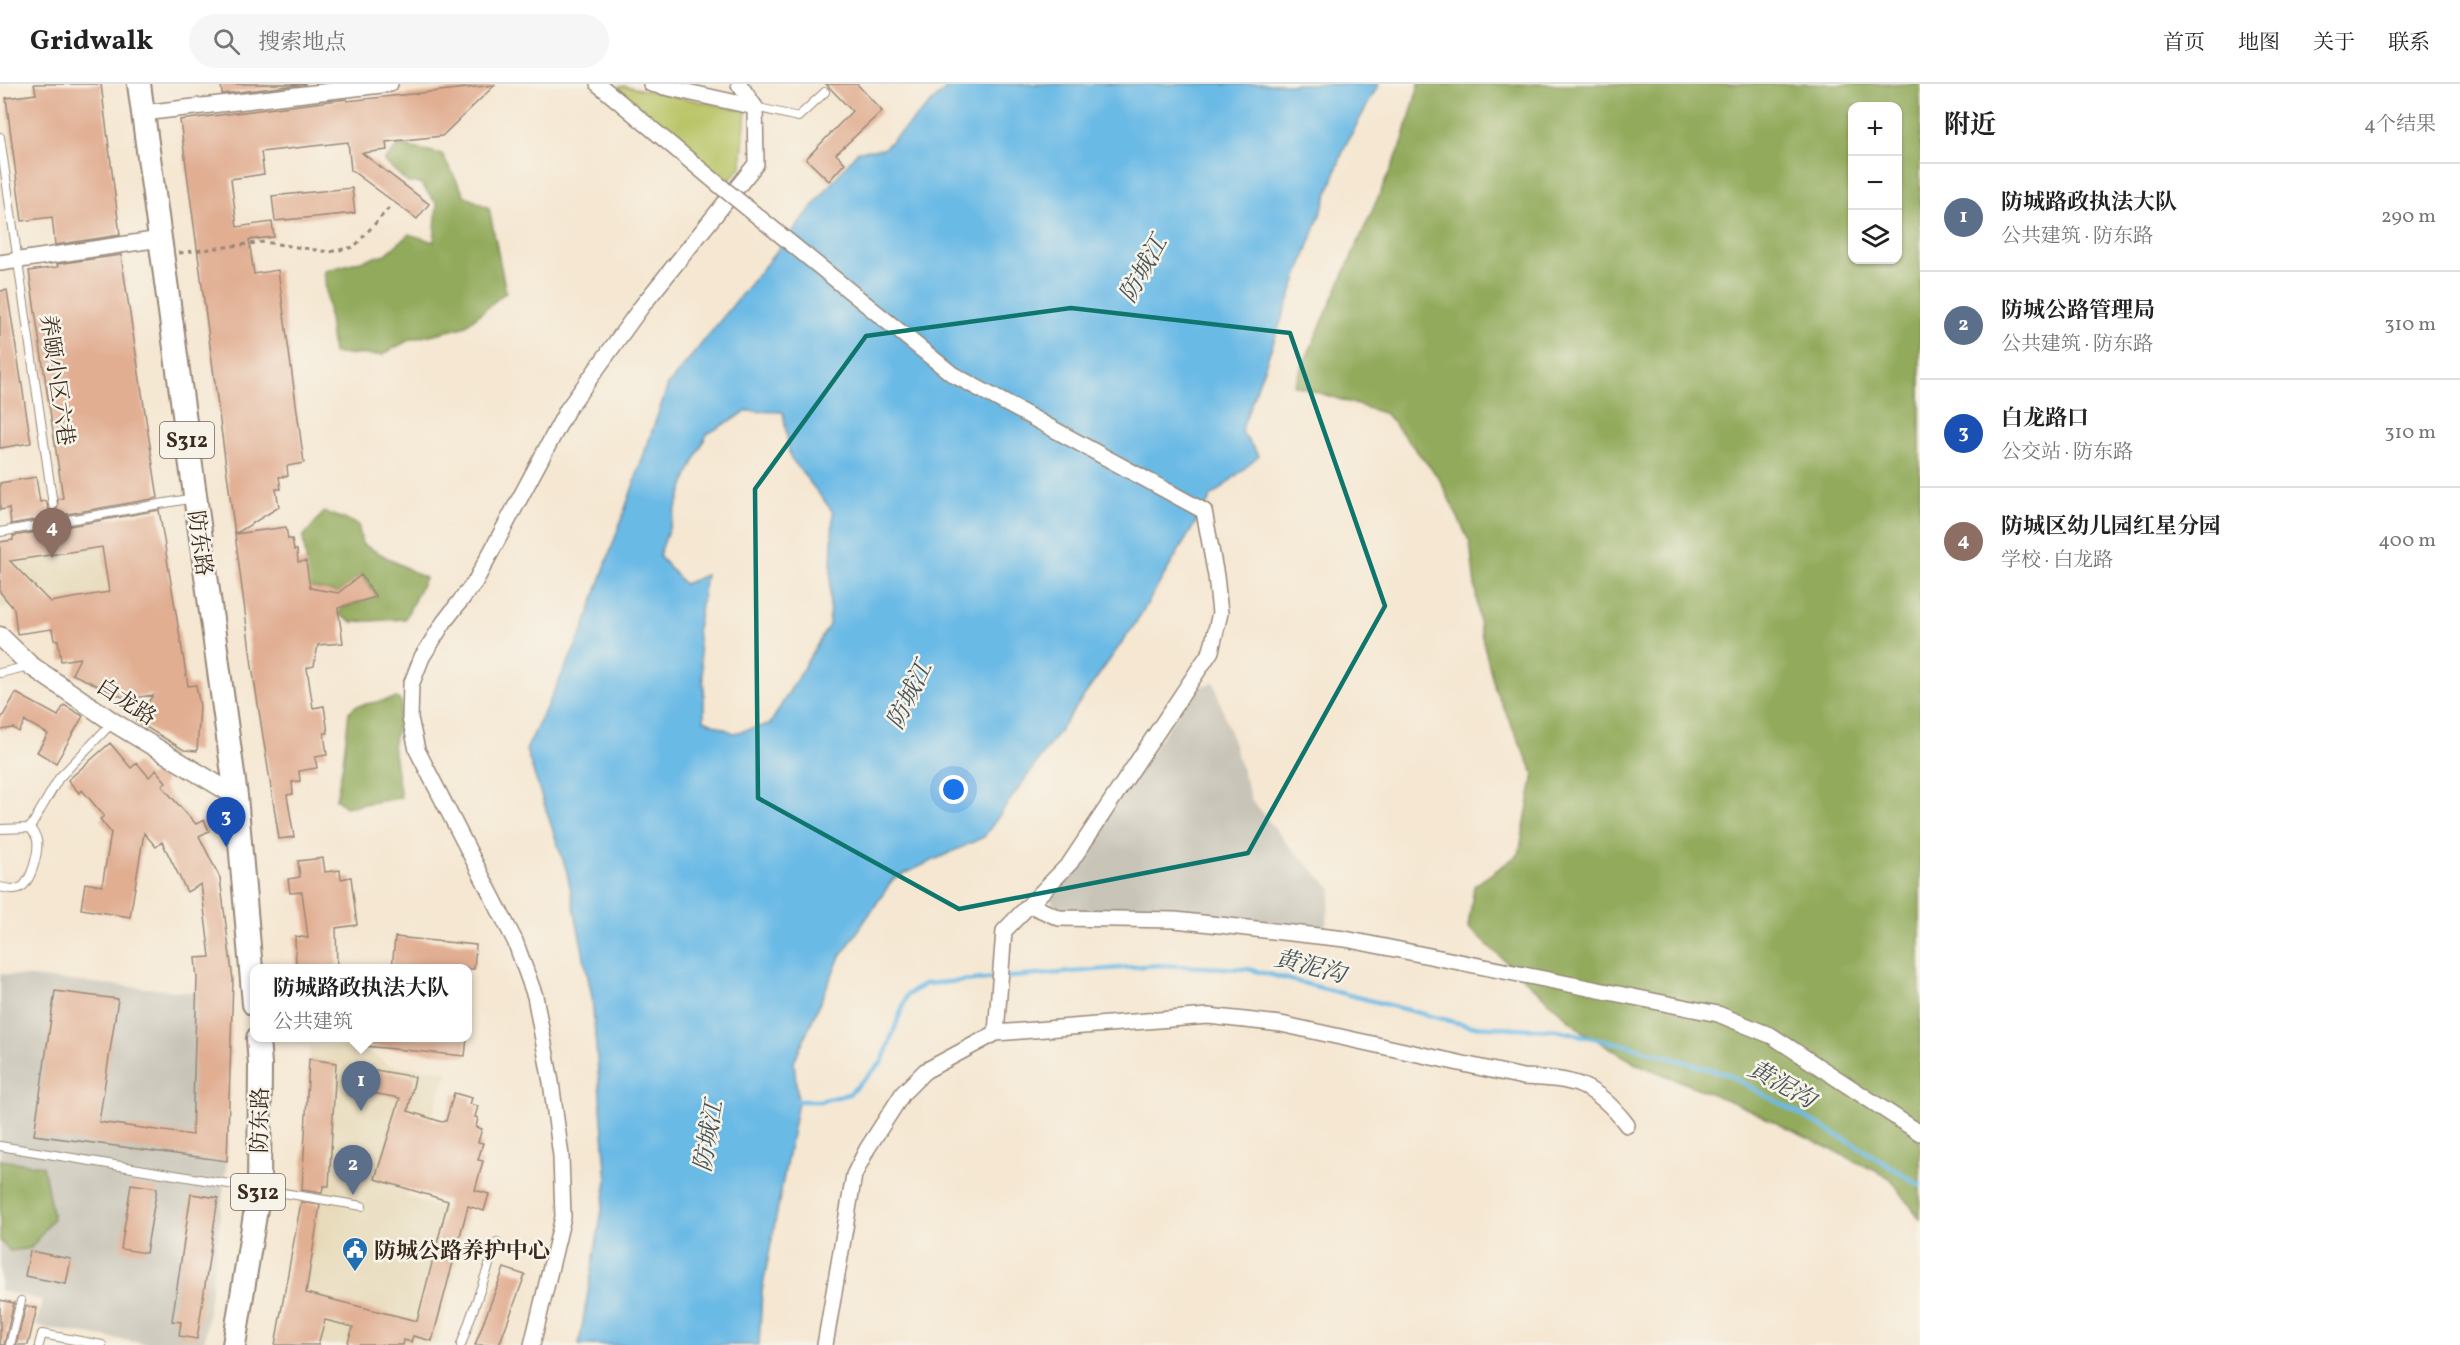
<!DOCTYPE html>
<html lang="zh">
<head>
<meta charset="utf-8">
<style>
  body { margin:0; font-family:Vollkorn,"Noto Serif SC",serif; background:#f6f6f6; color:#222 }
  .controls { position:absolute; right:18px; top:18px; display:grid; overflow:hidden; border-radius:12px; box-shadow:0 2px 4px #0004 }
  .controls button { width:54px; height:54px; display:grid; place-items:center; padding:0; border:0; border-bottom:2px solid #e0e0e0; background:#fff; color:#222; font:30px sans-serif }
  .you { position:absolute; left:954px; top:706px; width:21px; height:21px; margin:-15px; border:4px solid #fff; border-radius:50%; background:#1a73e8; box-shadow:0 0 0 9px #1a73e833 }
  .badge { display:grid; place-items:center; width:39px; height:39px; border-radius:50%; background:#1f6fb2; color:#fff; font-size:20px; font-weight:700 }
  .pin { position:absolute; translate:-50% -50px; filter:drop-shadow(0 2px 3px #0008) }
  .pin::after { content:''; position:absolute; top:32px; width:21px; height:18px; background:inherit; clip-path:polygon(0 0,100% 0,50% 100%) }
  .popup { position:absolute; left:250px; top:880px; width:222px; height:78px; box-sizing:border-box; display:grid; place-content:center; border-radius:12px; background:#fff; filter:drop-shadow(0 2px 4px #0005); font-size:20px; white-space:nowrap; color:#767676 }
  .popup b { font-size:22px; color:#222 }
  .popup::after { content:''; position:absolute; left:50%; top:100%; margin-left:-12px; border:12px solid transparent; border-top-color:#fff }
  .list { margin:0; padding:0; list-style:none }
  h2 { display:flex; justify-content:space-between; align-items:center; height:78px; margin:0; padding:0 24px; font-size:26px }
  h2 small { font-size:20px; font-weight:400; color:#767676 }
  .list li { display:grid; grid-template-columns:39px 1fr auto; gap:18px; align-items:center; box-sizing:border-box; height:108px; padding:0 24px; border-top:2px solid #e0e0e0 }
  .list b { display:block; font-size:22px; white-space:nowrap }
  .list p { margin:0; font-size:20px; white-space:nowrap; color:#767676 }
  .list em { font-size:20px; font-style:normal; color:#767676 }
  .icon { flex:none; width:33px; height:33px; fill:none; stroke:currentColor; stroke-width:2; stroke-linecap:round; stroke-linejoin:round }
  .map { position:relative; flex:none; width:1920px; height:1261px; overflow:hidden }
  header { display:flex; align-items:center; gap:36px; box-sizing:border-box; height:84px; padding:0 30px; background:#fff; border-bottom:2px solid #e0e0e0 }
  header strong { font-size:28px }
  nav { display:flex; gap:33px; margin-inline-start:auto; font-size:21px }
  .search { width:420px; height:54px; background:#f6f6f6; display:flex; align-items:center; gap:15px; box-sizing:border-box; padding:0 21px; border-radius:33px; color:#767676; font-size:22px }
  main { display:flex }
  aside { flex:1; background:#fff }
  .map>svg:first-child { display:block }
  .built { fill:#e7daba }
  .industrial { fill:#c8c4b8 }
  .green { fill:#b9c567; stroke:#7a7842; stroke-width:1.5 }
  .forest { fill:#92aa5c; stroke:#666a3d; stroke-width:1.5; fill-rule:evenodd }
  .water { fill:#6bbae6; stroke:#537282; stroke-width:1.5; fill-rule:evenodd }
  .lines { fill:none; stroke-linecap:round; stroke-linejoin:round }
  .stream { stroke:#6bbae6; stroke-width:4.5 }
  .building { fill:#e1ae92; fill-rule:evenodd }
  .service-casing { stroke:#988878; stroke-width:10 }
  .minor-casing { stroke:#988878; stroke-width:18 }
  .tertiary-casing { stroke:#988878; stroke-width:21 }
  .primary-casing { stroke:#988878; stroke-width:26 }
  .path { stroke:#988878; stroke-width:3; stroke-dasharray:4.5 4.5; stroke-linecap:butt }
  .service { stroke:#fff; stroke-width:8 }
  .minor { stroke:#fff; stroke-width:15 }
  .tertiary { stroke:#fff; stroke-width:18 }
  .primary { stroke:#fff; stroke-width:22 }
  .minor-bridge-casing { stroke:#988878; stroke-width:18; stroke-linecap:butt }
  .minor-bridge { stroke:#fff; stroke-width:15 }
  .marked { fill:none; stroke:#0f766e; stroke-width:4.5; stroke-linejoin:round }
  .labels { text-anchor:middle; stroke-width:5; stroke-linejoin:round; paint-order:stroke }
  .shield { fill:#f7f3e8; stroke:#73665b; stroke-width:1.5 }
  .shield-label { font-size:21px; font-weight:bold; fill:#3b2a1e }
  .street-label { font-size:22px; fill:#3b2a1e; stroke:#f7f3e8 }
  .poi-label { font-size:22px; font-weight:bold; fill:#3b2a1e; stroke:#f7f3e8; text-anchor:start }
  .water-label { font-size:24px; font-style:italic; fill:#49555a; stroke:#f7f3e8 }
</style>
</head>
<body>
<header>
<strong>Gridwalk</strong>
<div class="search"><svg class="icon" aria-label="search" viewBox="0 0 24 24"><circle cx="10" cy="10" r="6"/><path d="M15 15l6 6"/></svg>搜索地点</div>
<nav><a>首页</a><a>地图</a><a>关于</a><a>联系</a></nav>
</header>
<main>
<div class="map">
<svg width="1920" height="1261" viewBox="0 0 1920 1261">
  <rect width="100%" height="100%" fill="#f7f3e8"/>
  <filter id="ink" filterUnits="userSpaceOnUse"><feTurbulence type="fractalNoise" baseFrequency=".0167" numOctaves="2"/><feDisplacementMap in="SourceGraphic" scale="12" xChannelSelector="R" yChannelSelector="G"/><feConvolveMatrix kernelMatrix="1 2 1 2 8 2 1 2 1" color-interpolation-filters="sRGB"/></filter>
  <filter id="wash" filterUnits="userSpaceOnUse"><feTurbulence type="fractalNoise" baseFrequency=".008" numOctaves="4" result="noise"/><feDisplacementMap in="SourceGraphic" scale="24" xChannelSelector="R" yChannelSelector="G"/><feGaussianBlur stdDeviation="1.35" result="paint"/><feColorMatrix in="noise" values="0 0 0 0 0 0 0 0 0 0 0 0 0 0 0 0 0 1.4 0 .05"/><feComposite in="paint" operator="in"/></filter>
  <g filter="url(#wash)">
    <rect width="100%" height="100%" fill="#f5e7d2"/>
    <!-- built -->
    <path class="built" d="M99,443L109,508L0,525V458Z
      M310,962L365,965L388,981L447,987L406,1112L468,1134L437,1261H318L281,1231L302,1100Z"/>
    <!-- industrial -->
    <path class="industrial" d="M1214,598L1251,715L1288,761L1332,805L1325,844L1241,834L1055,825L1049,809L1070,784L1195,605Z
      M0,890L196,909L193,1051L189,1073L227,1077L204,1261H155L36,1242L42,1216L0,1207Z"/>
    <!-- green -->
    <path class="green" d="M625,2L746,27L741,83L729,97L620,10L619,3Z"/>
    <!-- forest -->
    <path class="forest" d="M1419,0H1920V1135L1890,1094L1737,1020L1635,979L1580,946L1468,843L1474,802L1519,770L1534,690L1495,605L1480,545L1470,459L1439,394L1386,330L1294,301L1402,60ZM1852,22H1898V176H1852Z
      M399,61L442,70L465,112L489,124L506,208L464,243L409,256L382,271L333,270L324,187L386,170L409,150L434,158L437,120L420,99H408L384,77Z
      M324,428L358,440L362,460L425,494L405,535L352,538L339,531L341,524L376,512L362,491L338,509L291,500L293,486L307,484L303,453Z
      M397,614L402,619L393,662L401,714L345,723L336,715L343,679L349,628L356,622Z
      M0,1076L43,1082L53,1134L31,1164L10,1167L0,1157Z"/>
    <!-- water -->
    <path class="water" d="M951,0H1379L1345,62L1241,347L1259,372L1211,413L1135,540L984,753L893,795L839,875L794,978L798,1018L762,1207L759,1261H579L607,1097L592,913L567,788L526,666L582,549L668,301L858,67L883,65ZM747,327L783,328L790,373L833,428L829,541L770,640L734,649L704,636V603L697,546L706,491L684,500L659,472L689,388L707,350Z"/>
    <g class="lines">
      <!-- stream -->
      <path class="stream" d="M794,1017H820L849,1010L882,978L907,911L925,900L1157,881L1248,885L1470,942L1557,946L1630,962L1727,990L1855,1061L1920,1101"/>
    </g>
    <g id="blocks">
      <!-- building -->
      <path class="building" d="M34,0H101L120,151L55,161L52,133L22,137L6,14L36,10Z
        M221,0H306L222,10Z
        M826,0H857L882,27L836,70L845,79L829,97L806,75L852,27Z
        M495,1L442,52L386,58L387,66L362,69L429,120L417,135L351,86L348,58L261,68L264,90L231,95L237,143L272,138L274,153L249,156L254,190L278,186L304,379L287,382L288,392L279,393L281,405H276L279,423L235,450L180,36L347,15V17Z
        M352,104L355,129L275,137L272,112Z
        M121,171L158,414L11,440L9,424L0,426V399L36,393L40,418L46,417L48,424L51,427L57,425L58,415L63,414L29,187L58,183L57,180Z
        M7,206L31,359L0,364V207Z
        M159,426L188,602L196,601L200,622L197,667L184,666L136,637L153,611L127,615L72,590L80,574L61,577L58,556H54L52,545L17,550L14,525L0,508V458L13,456V452ZM102,463L109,508L50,518L10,477Z
        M286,443L288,455H292L294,466H297L298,478L306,477L310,504L338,509L361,491L376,513L338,524L343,559L318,561L314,582L307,584L313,624L324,622L328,649H324L327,671L315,673L317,684L299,687L300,697L292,698L293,710L287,711L294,753L279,755L252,582L235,450Z
        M16,609L58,632L64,621L83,632L56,679L37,668L48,650L25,637L19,648L13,644L0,646V637Z
        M110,659L131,684L137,679L149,693L156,686L166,698L162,702L176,718L196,740L204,736L209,747L199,752L220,794L233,896L227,1077L34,1051L55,907L118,915L99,1038L192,1051L197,894L195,874L210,873L201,800L187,808L162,758L156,763L144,749L130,833L81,825L85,799L102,802L111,749L100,735L104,732L82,706L79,709L68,696Z
        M323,774L325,788L340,786L341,795L351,793L357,841L336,844L337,885H296L295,852L308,854L302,808L290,809L288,795L300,793L298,777Z
        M395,853L476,861L474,885H392Z
        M364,954H467L465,972L364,962Z
        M309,975L336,979L329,1102H323L322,1109L302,1106Z
        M370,985L415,993L408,1027L442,1038L446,1037L454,1009L472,1014L470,1020L478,1022L475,1033L478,1034L476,1043L482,1045L478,1058L483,1059L478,1076L483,1077L475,1106L489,1110L484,1127L468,1122L432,1257L413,1252L411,1258L404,1256L403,1261H347L353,1243L325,1236L318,1261H275L301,1118L320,1121L306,1209L417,1237L448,1117L375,1095L400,1014L366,1008Z
        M131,1100L157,1104L146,1169L121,1165Z
        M191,1110L218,1114L197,1255L179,1252L181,1238L172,1237Z
        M30,1167L71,1175L66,1200L25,1192Z
        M504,1184L525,1191L499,1261H475Z
        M0,1216L14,1219L4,1261H0Z
        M26,1222L37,1224L28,1261H16Z"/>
    </g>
  </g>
  <g filter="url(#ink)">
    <use href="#blocks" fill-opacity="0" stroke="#988878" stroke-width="1.5"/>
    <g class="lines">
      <defs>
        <path id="service" d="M755,23L798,33L825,8
          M0,53L53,421
          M0,448L194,414
          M0,589L29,582
          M30,744L59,694L113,638
          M0,745L30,744
          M0,803C8,805 17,807 23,802C32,794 39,767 37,756C36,751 33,748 30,744
          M0,1062L362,1122
          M10,1261L21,1217
          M39,1261L42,1250L102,1261
          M461,1261L497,1158"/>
        <path id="minor" d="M598,0L724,105
          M739,0L755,23
          M143,29L390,0
          M788,157L952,290L1204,427L1216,492L1220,529L1211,567L1070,779L1004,847L996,949
          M0,179L160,155
          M1030,821L1059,834L1175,836L1345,855L1718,930L1772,952L1920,1049
          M532,1261L563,1133L561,1072L551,998L535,912L515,857L417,666L410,634L411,601L422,573L444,538L475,498L567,326L642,222L756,80L755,23L651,0
          M825,1261L854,1091L867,1065L903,1009L925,987L996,949L1208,932L1281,940L1523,993C1574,995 1595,999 1627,1041"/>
        <path id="tertiary" d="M0,552L30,581L113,638L236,712"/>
        <path id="primary" d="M139,0L236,712L254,920
          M234,1261L259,1106L260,981L258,954"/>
      </defs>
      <!-- service casing -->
      <use href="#service" class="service-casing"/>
      <!-- minor casing -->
      <use href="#minor" class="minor-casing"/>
      <!-- tertiary casing -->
      <use href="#tertiary" class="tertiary-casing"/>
      <!-- primary casing -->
      <use href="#primary" class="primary-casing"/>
      <!-- path -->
      <path class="path" d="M179,169L264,158L329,168L354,163L389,124"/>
      <!-- service -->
      <use href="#service" class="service"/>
      <!-- minor -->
      <use href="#minor" class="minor"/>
      <!-- tertiary -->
      <use href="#tertiary" class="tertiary"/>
      <!-- primary -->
      <use href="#primary" class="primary"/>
      <defs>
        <path id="minor-bridge" d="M724,105L788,157"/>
      </defs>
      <!-- minor-bridge casing -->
      <use href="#minor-bridge" class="minor-bridge-casing"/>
      <!-- minor-bridge -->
      <use href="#minor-bridge" class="minor-bridge"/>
    </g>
  </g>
  <!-- marked area -->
  <path class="marked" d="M1071,224L1290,249L1385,522L1248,769L959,825L758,714L755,405L866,252Z"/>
  <!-- icons -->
  <defs>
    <symbol id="civic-pin" viewBox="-11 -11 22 30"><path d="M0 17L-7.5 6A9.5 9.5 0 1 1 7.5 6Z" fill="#1f6fb2" stroke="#f7f3e8"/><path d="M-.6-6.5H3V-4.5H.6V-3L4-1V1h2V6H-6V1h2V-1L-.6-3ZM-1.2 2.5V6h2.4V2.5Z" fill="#fff"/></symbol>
  </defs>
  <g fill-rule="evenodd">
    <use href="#civic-pin" x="340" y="1151" width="30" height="40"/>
  </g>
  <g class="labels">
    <!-- shield labels -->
    <g class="shield">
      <rect x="160" y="338" width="54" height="36" rx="4.5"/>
      <rect x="231" y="1090" width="54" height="36" rx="4.5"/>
    </g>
    <g class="shield-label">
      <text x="187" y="363">S312</text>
      <text x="258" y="1115">S312</text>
    </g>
    <!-- street labels -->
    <g class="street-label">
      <text transform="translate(58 296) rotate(82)" y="8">养颐小区六巷</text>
      <text transform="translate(201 459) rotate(82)" y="8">防东路</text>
      <text transform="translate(127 617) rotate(33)" y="8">白龙路</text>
      <text transform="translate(259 1036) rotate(-89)" y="8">防东路</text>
    </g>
    <!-- poi labels -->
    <g class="poi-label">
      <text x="374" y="1174">防城公路养护中心</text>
    </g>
    <!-- water labels -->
    <g class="water-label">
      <text transform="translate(1143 185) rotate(-61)" y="8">防城江</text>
      <text transform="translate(909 611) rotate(-64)" y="8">防城江</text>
      <text transform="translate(1310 882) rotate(14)" y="8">黄泥沟</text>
      <text transform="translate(1782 1000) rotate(29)" y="8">黄泥沟</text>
      <text transform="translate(708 1052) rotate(-80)" y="8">防城江</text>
    </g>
  </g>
</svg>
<div class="controls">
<button>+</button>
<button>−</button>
<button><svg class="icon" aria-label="layers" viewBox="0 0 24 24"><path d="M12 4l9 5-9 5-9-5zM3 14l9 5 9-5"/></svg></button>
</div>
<div class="you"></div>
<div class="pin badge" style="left:361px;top:1027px;background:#5c6f8a">1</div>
<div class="popup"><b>防城路政执法大队</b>公共建筑</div>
<div class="pin badge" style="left:353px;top:1111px;background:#5c6f8a">2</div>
<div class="pin badge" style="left:226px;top:763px;background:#1a4fb4">3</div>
<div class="pin badge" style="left:52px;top:474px;background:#8d6e63">4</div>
</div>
<aside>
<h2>附近<small>4个结果</small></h2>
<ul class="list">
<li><span class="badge" style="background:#5c6f8a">1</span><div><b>防城路政执法大队</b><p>公共建筑 · 防东路</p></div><em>290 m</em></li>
<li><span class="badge" style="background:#5c6f8a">2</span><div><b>防城公路管理局</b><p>公共建筑 · 防东路</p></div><em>310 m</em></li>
<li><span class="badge" style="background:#1a4fb4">3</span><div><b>白龙路口</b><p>公交站 · 防东路</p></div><em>310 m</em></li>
<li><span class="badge" style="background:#8d6e63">4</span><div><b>防城区幼儿园红星分园</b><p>学校 · 白龙路</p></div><em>400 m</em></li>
</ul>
</aside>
</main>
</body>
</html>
